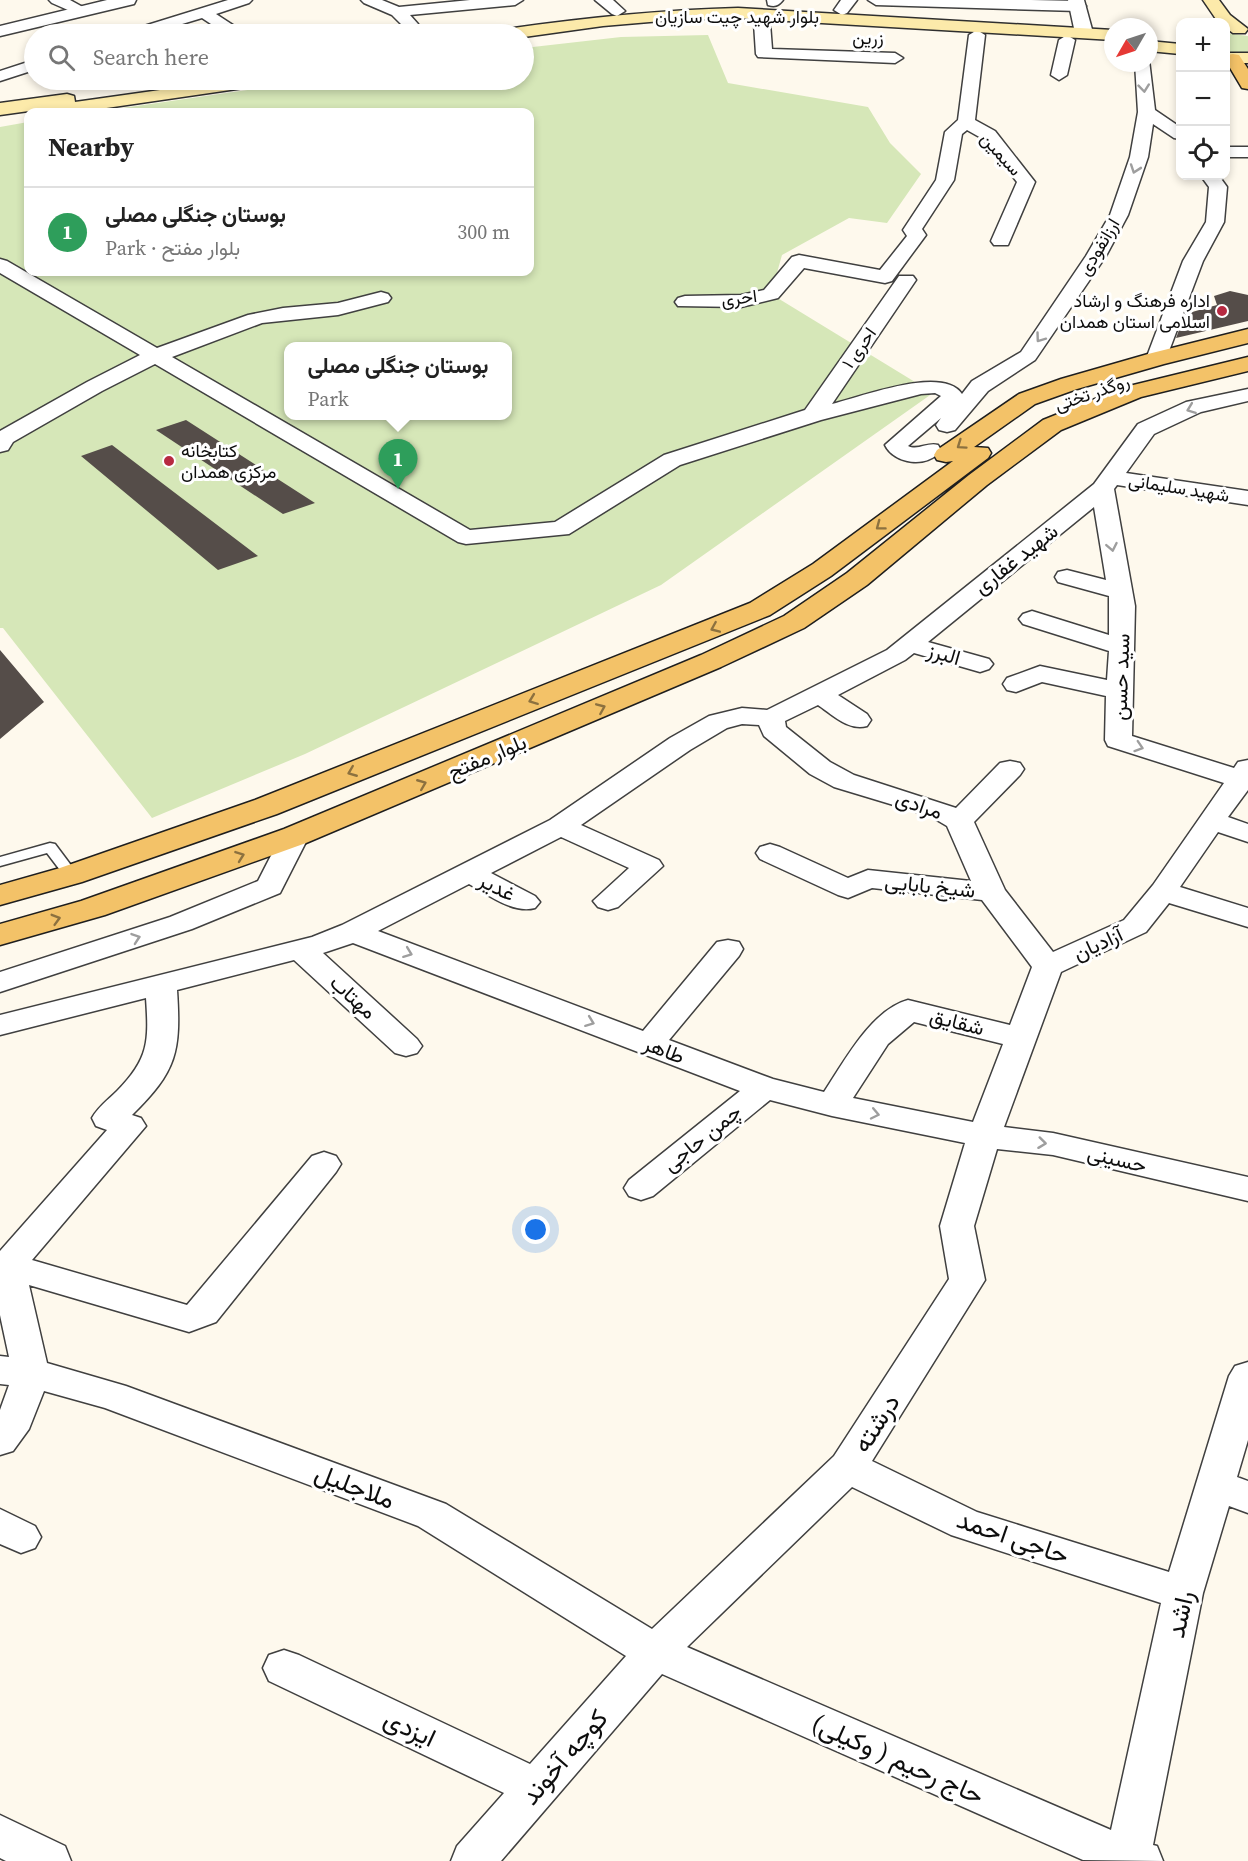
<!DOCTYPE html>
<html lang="en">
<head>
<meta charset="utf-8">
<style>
  body { margin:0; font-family:"Source Serif 4",Vazirmatn,serif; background:#f6f6f6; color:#222 }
  .controls { position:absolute; right:18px; top:18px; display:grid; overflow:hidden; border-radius:12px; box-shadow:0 3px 9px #0003 }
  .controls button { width:54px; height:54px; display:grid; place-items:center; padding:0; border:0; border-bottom:2px solid #e0e0e0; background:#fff; color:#222; font:30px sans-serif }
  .compass { position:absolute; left:1104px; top:18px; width:54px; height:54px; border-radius:50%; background:#fff; box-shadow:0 3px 9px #0003; rotate:231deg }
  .you { position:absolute; left:536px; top:1230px; width:21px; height:21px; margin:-15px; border:4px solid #fff; border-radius:50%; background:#1a73e8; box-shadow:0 0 0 9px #1a73e833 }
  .badge { display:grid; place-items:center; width:39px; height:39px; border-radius:50%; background:#0b8043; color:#fff; font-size:20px; font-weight:700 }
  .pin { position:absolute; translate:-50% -50px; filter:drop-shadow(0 2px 3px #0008) }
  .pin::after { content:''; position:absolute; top:32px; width:21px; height:18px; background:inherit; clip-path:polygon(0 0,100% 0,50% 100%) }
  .popup { position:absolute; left:284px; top:342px; width:228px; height:78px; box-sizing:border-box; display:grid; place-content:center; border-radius:12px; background:#fff; filter:drop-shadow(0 2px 4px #0005); font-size:20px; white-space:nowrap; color:#767676 }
  .popup b { font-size:22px; color:#222 }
  .popup::after { content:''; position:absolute; left:50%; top:100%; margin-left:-12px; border:12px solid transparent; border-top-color:#fff }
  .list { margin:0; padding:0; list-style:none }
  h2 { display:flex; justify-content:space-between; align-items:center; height:78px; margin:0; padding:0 24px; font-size:26px }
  h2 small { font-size:20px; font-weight:400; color:#767676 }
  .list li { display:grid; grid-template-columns:39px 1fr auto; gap:18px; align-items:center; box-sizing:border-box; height:90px; padding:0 24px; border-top:2px solid #e0e0e0 }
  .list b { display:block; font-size:22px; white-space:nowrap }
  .list p { margin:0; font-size:20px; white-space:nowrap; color:#767676 }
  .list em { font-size:20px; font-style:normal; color:#767676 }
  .icon { flex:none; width:33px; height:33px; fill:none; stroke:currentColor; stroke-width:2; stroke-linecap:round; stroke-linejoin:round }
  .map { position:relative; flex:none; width:1248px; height:1861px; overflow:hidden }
  .search { position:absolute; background:#fff; box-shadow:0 3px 9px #0003; left:24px; top:24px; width:510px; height:66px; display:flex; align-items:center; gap:15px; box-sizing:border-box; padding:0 21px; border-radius:33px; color:#767676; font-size:22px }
  .panel { position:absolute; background:#fff; box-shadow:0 3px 9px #0003; left:24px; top:108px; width:510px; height:168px; border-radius:12px }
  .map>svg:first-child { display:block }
  .green { fill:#d6e7b8; fill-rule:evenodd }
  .building { fill:#554d49 }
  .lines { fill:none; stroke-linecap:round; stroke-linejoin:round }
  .service-casing { stroke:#404040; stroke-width:3 }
  .minor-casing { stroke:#404040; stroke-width:3 }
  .tertiary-casing { stroke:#404040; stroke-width:3 }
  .secondary-casing { stroke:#2f2f2f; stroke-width:3 }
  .primary-casing { stroke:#1e1e1e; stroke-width:3 }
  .service { fill:#fff; fill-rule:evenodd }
  .minor { fill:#fff; fill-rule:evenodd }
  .tertiary { fill:#fff; fill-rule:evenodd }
  .secondary { fill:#fceaaa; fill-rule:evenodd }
  .primary { fill:#f3c268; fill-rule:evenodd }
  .oneway { stroke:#9e9e9e }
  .oneway2 { stroke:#8c713f }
  .poi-dot { fill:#b72a41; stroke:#fff; stroke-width:2 }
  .labels { text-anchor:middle; stroke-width:6; stroke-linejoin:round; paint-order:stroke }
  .far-street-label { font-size:18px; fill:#0d0d0d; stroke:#fff }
  .far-poi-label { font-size:18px; fill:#0d0d0d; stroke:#fff; text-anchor:end }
  .street-label { font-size:21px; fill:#0d0d0d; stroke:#fff }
  .near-street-label { font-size:26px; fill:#0d0d0d; stroke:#fff }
</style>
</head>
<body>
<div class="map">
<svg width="1248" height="1861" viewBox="0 0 1248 1861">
  <rect width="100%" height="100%" fill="#fef9ed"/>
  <!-- green -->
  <path class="green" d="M1226,33L1248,36V52H1226Z
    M708,35L728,83L868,107L890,143L921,174L887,223L849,218L782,255L771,294L933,393L661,585L305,754L152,818L3,628H0V127L28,122V272H530V112H95L316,80H524V48L621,37ZM288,346H508V416H288Z"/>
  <!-- building -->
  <path class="building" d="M1230,291L1248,295V321L1176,338L1185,314L1217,305L1214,296Z
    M186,420L315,503L283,514L156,430Z
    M112,445L258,556L218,570L81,456Z
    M0,650L44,702L0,739Z"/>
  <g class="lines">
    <defs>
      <path id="service" d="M334,30H337V34H313Z
        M50,843L55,844L76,872L78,875L76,878H66L47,853L0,866V857Z"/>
      <path id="minor" d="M49,0H70L90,11L87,14H77L52,3Z
        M228,0H252L249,3L216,14L242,31L244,34H226L202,18L149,34H126L128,31Z
        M361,0H382L399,7L470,0H523L515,5L410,15L418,24L410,29L404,27L392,15L364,3Z
        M595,0H613L625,11L617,16L612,14Z
        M767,0H783C778,6 775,7 768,5Z
        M841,0H857L847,13L842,15L834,10Z
        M868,0H1031L1078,1L1086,6L1078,11L876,5Z
        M762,18L770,23L772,49L895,53L903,58L895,63L758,57L756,54L754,23Z
        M977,30L985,35L975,120L995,131L1035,182L1008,245H994L991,241L1017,182L983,139L967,130L962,134L954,180L922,229L926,235L892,281L885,283L804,268L778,298L741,307L678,306L675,302L678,298L685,296L741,295L764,290L792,257L799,255L880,270L907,236L903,230L936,180L945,132L958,120L969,35Z
        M1067,35L1075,40L1067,75L1059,80L1051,75L1059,40Z
        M34,60V70L0,81V71Z
        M1149,60L1155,110L1180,127V139L1174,138L1153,124L1148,157L1128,215L1106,256L1035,360L988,391L955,430L947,432L939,430L936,425L941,418L908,446C918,451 927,442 938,445L941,450C928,469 894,464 885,445L941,396L935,393L921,394L821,420L680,465L569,534L466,544L458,542L155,364L102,391L13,442L8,450L0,452V431L87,382L140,355L0,273V259L7,261L157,348L248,315L283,308L338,303L381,292L388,294L391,298L388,302L338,315L262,323L172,357L470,530L555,522L664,455L805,410L899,276H913L916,280L832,404C861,397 943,365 962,394L972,381L1021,352L1086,256L1110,215L1130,157L1138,112L1135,63H1149Z
        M1226,147H1248V157H1226Z
        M1201,176H1219L1227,187L1224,222L1203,261L1166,359L1163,363L1156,365L1149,363L1146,359L1183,261L1206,222L1209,187Z
        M1248,389V401L1201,412L1154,434L1126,473L1248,491V505L1117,485L1114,489L1135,606L1132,736L1234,768L1238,762L1248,760V790L1228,817L1248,824V842L1218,832L1180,887L1248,908V927L1169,903L1146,932L1061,972L1004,1127L1053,1133L1248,1177V1201L1053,1155L997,1149L974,1226L985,1280L872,1461L977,1512L1169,1572L1229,1376L1235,1366L1248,1362V1440L1237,1477L1248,1481V1513L1229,1506L1203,1593L1153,1845L1157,1846L1163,1861L1083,1860L662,1674L501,1861H451L457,1846L504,1793L269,1681L263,1668L269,1655L284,1650L299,1655L530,1764L626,1656L418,1526L105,1408L44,1391L29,1429L13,1451L0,1455V1410L9,1385L0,1384V1356L9,1357L0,1315V1251L107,1130L96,1126L92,1118C98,1107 108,1100 117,1091C149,1059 149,1041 146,998L0,1035V1015L312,937L342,925L550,820L670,738L709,716L742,708L767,710L887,650L1094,484L1138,424L1186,402ZM1094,507L1106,580L1067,570L1058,572L1055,577L1058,582L1109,596V635L1032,611L1023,614L1019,619L1023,624L1109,651L1107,680L1040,666L1007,678L1003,684L1007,690L1016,692L1042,682L1106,696L1105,740L1108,746L1224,783L1153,885L1124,920L1053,952L1005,890L974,822L1020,775L1024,769L1020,763L1010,761L1000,763L956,808L854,775L830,762L786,727L785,721L818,705C833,715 848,731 867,726L871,720L867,714L838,695L905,660L914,653L980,672L989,669L993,664L989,659L928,642ZM742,724L759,725L764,736L810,774L834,787L930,816L947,826L971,881L868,870L848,878L780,847L770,844L760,847L756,853L760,859L838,895L848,898L872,888L982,900L1032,967L1010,1025L908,1000C871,1010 844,1062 824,1092L773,1079L669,1040L739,956L743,949L739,942L728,940L717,942L643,1031L378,931L469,884C489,895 513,914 535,908L540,902L535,896L491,873L561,837L629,868L593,901L598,907L608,910L618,907L663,866L659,860L581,825L690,750L727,728ZM353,943L740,1091L629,1180L624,1188L629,1196L641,1200L653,1196L770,1100L832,1116L965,1143L940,1226L949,1279L834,1456L652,1629L446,1504L126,1386L47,1363L29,1285L189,1332L216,1322L336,1172L341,1164L336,1156L324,1152L312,1156L187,1305L32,1260L146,1126L141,1118L132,1115C177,1071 181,1052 177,990L294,960L395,1053L406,1056L417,1053L422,1046L417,1039L323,953ZM914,1022L1003,1044L973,1122L853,1098L888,1044ZM852,1487L951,1535L1161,1603L1111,1830L687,1647Z
        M295,827L305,830L309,836L280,893L192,929L0,992V972L170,917L258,881L281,836L285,830Z
        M0,1509L35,1526L41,1537L35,1548L21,1553L0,1544Z
        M0,1815L65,1846L71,1861H6L0,1858Z"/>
      <path id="tertiary" d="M107,0H136L134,4L0,36V26Z
        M1068,0H1084L1093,33L1090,37H1078L1075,33Z"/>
      <path id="secondary" d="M1203,0H1219L1230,15L1248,29L1245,33H1233L1226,28V22H1218Z
        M738,8L1113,30V40L738,18L673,20L603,26L524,37V34H497L500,30L506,29C583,18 660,10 738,8Z
        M1149,41L1180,44V54L1149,51Z
        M1226,53H1248V63H1226Z
        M231,80H274L271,84L265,85L79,112H35L36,110L0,115V103L67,94L74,96L75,102Z"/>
      <path id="primary" d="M1233,54L1239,55L1248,69V89L1242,88L1226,61L1227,55Z
        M1248,329V343L1164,364L1077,389L1035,404L974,447L988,448L991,453L988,458L831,576L770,615L277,814L82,882L0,905V885L60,868L255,800L750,603L813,564L953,461L946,462L937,460L934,455L937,450L1019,394L1061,379L1148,354Z
        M1248,357V371L1141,397L1061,430L987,485L867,585L804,628L721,667L306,843L105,915L0,945V924L81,901L284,829L701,655L784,616L847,573L969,475L1043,420L1125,387Z"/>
    </defs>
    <!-- service casing -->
    <use href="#service" class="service-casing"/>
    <!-- minor casing -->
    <use href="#minor" class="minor-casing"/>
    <!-- tertiary casing -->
    <use href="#tertiary" class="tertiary-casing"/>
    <!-- secondary casing -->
    <use href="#secondary" class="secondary-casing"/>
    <!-- primary casing -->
    <use href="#primary" class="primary-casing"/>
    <!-- service -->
    <use href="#service" class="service"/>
    <!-- minor -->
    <use href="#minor" class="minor"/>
    <!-- tertiary -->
    <use href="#tertiary" class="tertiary"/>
    <!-- secondary -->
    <use href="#secondary" class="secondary"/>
    <!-- primary -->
    <use href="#primary" class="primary"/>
  </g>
  <!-- one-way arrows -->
  <defs><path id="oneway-chevron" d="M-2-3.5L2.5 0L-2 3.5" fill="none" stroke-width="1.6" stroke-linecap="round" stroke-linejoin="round" transform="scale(1.5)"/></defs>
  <g class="oneway">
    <use href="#oneway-chevron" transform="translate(1144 88) rotate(84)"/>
    <use href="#oneway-chevron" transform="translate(1135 169) rotate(109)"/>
    <use href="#oneway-chevron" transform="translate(1040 338) rotate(126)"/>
    <use href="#oneway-chevron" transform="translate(1191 409) rotate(159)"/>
    <use href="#oneway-chevron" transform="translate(1112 547) rotate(79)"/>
    <use href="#oneway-chevron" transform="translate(1139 747) rotate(18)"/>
    <use href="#oneway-chevron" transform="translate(136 938) rotate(-19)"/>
    <use href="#oneway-chevron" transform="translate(408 953) rotate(21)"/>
    <use href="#oneway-chevron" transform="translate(590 1022) rotate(21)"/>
    <use href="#oneway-chevron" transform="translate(875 1114) rotate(12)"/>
    <use href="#oneway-chevron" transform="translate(1042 1143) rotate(7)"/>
  </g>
  <g class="oneway2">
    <use href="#oneway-chevron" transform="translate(961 445) rotate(145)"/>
    <use href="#oneway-chevron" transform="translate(880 526) rotate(143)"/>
    <use href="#oneway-chevron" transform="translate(715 628) rotate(157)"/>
    <use href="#oneway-chevron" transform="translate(533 700) rotate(159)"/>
    <use href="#oneway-chevron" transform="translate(601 708) rotate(-23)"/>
    <use href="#oneway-chevron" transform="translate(352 772) rotate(158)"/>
    <use href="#oneway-chevron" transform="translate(422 784) rotate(-22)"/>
    <use href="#oneway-chevron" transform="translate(240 856) rotate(-20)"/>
    <use href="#oneway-chevron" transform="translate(56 919) rotate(-16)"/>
  </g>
  <!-- markers -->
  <g class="poi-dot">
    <circle cx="1222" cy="311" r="6"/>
    <circle cx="169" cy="461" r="6"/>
  </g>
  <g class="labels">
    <!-- far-street labels -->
    <g class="far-street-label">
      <text x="737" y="23">بلوار شهید چیت سازیان</text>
      <text x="868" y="44">زرین</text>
      <text transform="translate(1001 154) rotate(48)" y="6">سیمین</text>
      <text transform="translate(1099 247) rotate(-59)" y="6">ارزانفودی</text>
      <text transform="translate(739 298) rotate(-7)" y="6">احری</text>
      <text transform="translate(859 348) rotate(-55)" y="6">احری ۱</text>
      <text transform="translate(1092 393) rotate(-19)" y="6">روگذر تختی</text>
      <text transform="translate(1179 488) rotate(9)" y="6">شهید سلیمانی</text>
    </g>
    <!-- far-poi labels -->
    <g class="far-poi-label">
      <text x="1210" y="307">اداره فرهنگ و ارشاد<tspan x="1210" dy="21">اسلامی استان همدان</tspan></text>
      <text x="181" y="457" text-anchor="start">کتابخانه<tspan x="181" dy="21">مرکزی همدان</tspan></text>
    </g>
    <!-- street labels -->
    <g class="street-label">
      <text transform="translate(1016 559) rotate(-38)" y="7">شهید غفاری</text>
      <text transform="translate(944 654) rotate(16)" y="7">البرز</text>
      <text transform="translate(1121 677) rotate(-88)" y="7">سید حسن</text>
      <text transform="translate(487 757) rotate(-23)" y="7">بلوار مفتح</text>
      <text transform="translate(919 805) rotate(19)" y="7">مرادی</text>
      <text transform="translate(930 886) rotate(6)" y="7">شیخ بابایی</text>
      <text transform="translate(497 887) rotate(27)" y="7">غدیر</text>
      <text transform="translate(1098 944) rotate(-25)" y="7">آزادیان</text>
      <text transform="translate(353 997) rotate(42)" y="7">مهتاب</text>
      <text transform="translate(957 1022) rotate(14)" y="7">شقایق</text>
      <text transform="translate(664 1050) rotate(21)" y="7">طاهر</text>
      <text transform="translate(702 1138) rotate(-39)" y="7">چمن حاجی</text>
      <text transform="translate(1117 1159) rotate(13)" y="7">حسینی</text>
    </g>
    <!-- near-street labels -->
    <g class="near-street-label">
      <text transform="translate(876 1423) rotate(-57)" y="9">درشته</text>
      <text transform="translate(355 1486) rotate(21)" y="9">ملاجلیل</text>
      <text transform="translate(1013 1537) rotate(19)" y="9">حاجی احمد</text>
      <text transform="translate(1180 1614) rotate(-77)" y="9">راشد</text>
      <text transform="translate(410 1728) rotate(25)" y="9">ایزدی</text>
      <text transform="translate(564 1757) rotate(-49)" y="9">کوچه آخوند</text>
      <text transform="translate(898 1759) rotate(24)" y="9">حاج رحیم ( وکیلی)</text>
    </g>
  </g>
</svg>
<div class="controls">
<button>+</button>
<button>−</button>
<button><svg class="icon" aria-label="locate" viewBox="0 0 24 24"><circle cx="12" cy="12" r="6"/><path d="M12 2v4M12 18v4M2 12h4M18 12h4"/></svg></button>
</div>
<svg class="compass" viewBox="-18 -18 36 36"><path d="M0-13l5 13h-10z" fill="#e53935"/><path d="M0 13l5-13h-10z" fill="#767676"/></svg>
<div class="you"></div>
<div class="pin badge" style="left:398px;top:489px;background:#2e9e5b">1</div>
<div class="popup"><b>بوستان جنگلی مصلی</b>Park</div>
<div class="search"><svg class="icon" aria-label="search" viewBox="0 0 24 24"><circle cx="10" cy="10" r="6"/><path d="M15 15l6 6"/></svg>Search here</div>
<section class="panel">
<h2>Nearby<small></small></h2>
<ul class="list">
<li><span class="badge" style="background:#2e9e5b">1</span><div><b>بوستان جنگلی مصلی</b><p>Park · بلوار مفتح</p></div><em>300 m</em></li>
</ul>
</section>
</div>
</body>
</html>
